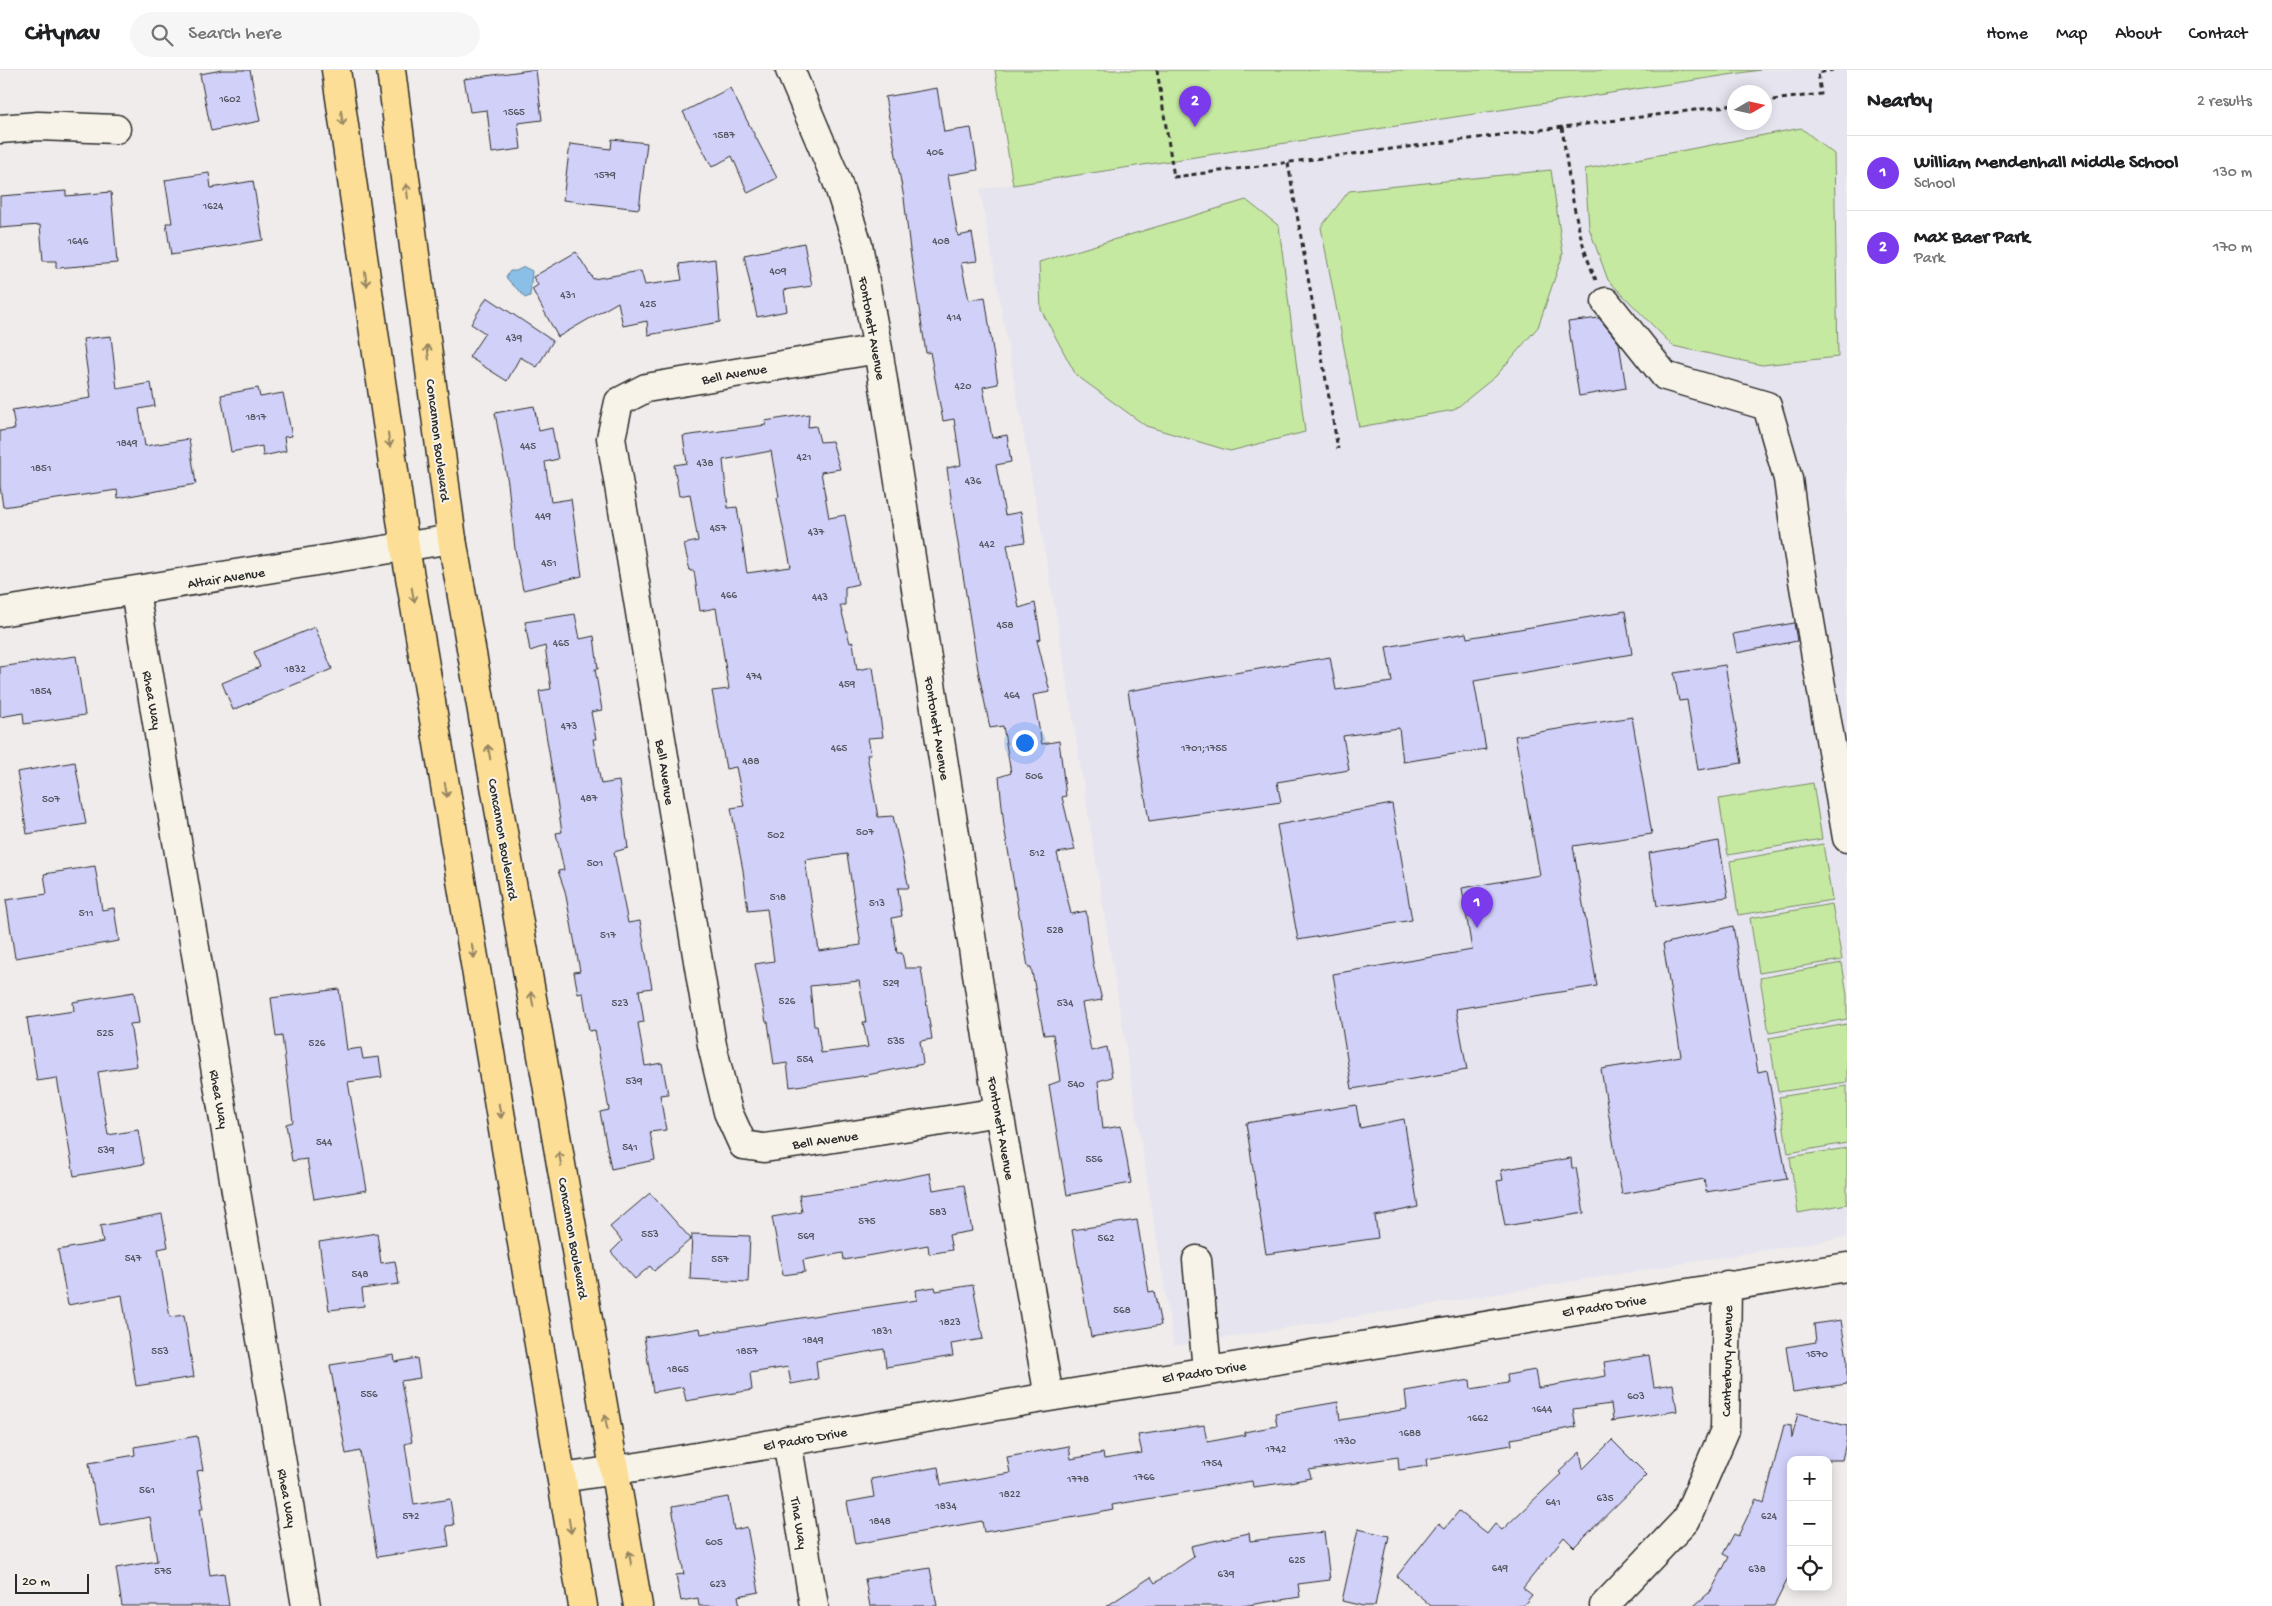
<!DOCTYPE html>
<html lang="en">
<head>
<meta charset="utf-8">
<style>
  body { margin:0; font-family:"Gochi Hand",sans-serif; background:#f6f6f6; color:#202124 }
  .controls { position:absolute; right:15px; bottom:15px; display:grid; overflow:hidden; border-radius:10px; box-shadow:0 2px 12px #0003 }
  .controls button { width:45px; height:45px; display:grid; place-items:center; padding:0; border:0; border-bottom:1px solid #e0e0e0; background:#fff; color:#202124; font:25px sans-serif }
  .compass { position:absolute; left:1727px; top:15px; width:45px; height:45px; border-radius:50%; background:#fff; box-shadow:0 2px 12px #0003; rotate:81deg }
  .scale { position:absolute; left:15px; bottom:12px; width:74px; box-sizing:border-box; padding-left:5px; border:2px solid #2b2b2b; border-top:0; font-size:14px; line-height:18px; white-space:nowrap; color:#2b2b2b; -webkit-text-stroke:4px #f7f3e8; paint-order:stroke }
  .you { position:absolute; left:1024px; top:672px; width:18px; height:18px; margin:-12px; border:4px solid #fff; border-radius:50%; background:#1a73e8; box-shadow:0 0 0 8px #1a73e833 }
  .badge { display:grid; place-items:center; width:32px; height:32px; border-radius:50%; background:#7c3aed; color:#fff; font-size:16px; font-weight:700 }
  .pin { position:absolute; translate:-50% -41px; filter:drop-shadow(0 1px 2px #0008) }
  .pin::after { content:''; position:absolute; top:26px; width:18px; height:15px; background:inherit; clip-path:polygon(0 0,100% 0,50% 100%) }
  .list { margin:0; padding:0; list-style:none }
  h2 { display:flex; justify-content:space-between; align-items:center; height:65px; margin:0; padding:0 20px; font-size:21px }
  h2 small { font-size:16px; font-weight:400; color:#757577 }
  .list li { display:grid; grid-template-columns:32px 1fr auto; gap:15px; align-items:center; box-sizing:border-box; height:75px; padding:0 20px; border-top:1px solid #e0e0e0 }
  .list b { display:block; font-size:19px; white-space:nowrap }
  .list p { margin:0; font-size:16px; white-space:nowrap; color:#757577 }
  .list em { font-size:16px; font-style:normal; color:#757577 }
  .icon { flex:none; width:28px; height:28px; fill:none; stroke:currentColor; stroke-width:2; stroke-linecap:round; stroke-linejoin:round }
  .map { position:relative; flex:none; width:1847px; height:1536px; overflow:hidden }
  header { display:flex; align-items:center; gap:30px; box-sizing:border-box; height:70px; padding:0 25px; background:#fff; border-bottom:1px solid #e0e0e0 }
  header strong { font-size:24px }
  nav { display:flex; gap:28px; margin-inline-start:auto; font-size:18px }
  .search { width:350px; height:45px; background:#f6f6f6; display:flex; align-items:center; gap:12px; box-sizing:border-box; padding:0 18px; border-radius:28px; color:#757577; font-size:19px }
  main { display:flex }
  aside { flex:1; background:#fff }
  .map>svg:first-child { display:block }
  .built { fill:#e6e4ef; fill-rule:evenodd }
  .green { fill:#c6e9a2; stroke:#788a66 }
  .water { fill:#8abfe7; stroke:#64849c }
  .building { fill:#d0d0f9; stroke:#2b2b2b; fill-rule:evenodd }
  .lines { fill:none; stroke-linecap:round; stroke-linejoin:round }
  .minor-casing { stroke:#2b2b2b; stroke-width:31 }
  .major-casing { stroke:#2b2b2b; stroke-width:31 }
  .path { stroke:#2b2b2b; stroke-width:3; stroke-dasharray:5 4; stroke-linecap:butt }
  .minor { stroke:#f7f3e8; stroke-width:28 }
  .major { stroke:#fcde96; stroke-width:28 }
  .oneway { stroke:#948460 }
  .labels { text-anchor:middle; stroke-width:4; stroke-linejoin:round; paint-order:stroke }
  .number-label { font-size:11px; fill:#54545e }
  .street-label { font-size:14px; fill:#2b2b2b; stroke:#f7f3e8 }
</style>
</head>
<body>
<header>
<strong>Citynav</strong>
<div class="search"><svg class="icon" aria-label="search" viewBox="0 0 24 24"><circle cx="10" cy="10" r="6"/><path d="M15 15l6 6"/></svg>Search here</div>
<nav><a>Home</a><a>Map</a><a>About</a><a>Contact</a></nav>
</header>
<main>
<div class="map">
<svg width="1847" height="1536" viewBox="0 0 1847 1536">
  <rect width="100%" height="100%" fill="#efeceb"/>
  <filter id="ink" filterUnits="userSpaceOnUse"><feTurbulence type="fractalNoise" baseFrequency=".02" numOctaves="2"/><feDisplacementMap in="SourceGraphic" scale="10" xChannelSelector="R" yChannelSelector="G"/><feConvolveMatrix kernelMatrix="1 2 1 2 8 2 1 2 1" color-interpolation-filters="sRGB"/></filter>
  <g filter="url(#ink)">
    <!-- built -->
    <path class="built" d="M1760,0H1847V1167L1174,1276L1057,550L980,119ZM1734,22H1764V52H1734Z"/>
    <!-- green -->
    <path class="green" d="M995,0H1760L1013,115Z
      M1801,58L1834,84L1838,287L1762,295L1673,276L1608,210L1589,158L1585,99Z
      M1551,100L1563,184L1538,257L1496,306L1454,340L1359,357L1321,157L1349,121Z
      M1246,130L1279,156L1305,362L1230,381L1146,356L1076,305L1041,240L1039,192Z
      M1813,713L1822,769L1728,785L1719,729Z
      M1823,774L1832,830L1738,845L1730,791Z
      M1832,834L1842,890L1759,903L1750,848Z
      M1842,893L1847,925V949L1769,963L1760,908Z
      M1847,954V1012L1778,1022L1769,968Z
      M1847,1016V1073L1788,1083L1779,1027Z
      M1847,1078V1134L1798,1143L1790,1087Z"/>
    <!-- water -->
    <path class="water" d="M524,197L532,201L530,226L525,228C519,219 512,216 506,207L510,201H516Z"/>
    <!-- building -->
    <path class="building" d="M222,0H250L260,51L211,61L200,4Z
      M530,0H536L542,50L518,53L521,79L492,83L487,40L470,42L464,9Z
      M730,18L777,108L748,123L732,86L712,97L683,42Z
      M937,18L944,62L971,58L978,100L948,105L958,166L972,163L977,191L961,193L969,230L985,227L998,314L983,317L992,368L1007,365L1011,392L996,395L1005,445L1021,442L1025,472L1007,475L1019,538L1035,533L1041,569L1037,570L1050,622L1033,625L1042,674L1059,671L1066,726L1062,727L1075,780L1057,783L1071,844L1086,841L1093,893L1102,930L1082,933L1091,981L1107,977L1112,1007L1098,1011L1103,1059L1121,1056L1131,1113L1067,1125L1049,1015L1060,1011L1053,964L1044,965L1031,897H1028L1004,756L999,707L1011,703L1003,656L990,658L978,600L952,435L947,398L961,395L954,349L943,351L930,282L926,283L910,180L904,128L885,27Z
      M612,69L647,73L639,139L563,130L570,74L611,79Z
      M209,103L211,118L253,111L263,170L171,185L166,153H172L165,110Z
      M66,121V126L111,122L117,193L56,198V191H43L40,155L0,158V126Z
      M804,173L812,216L784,220L787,241L757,247L744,185Z
      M576,182L593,209L641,201L645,215L682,210L679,194L715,189L720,252L648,265L647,251L623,256L618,232L558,267L532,219L538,215L533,207Z
      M487,227L553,271L537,297L520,287L507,311L469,287L485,263L471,254Z
      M1599,248L1619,273L1626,318L1579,326L1568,252Z
      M111,266L117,319L151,313L155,336L139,339L145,376L189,369L196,414L118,428L117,420L3,437L0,416V361L15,359L12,340L91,328L83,269Z
      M258,318L260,327L283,323L292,366L284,367L286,381L263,386L262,376L231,382L221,325Z
      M534,336L539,361L552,358L558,389L545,392L551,432L571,429L582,506L523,520L515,479L508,413L495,343Z
      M809,344L808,357L816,356L820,372L832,371L840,399L821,402L829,448L845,445L858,514L845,517V535H840L850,573L853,572L857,600L873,597L883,667L868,668L871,684L867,685L878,747L893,746L909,818H898L902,846L892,848L897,883H902L905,898H921L932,969L920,971L923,994L857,1007L790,1017L787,993L774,995L768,952H766L755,894L774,891L767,839L748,841L743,800L731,738L744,736L736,697L726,699L712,621L729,619L721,568L716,538L700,541L694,501H690L684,474L698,471L690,424L679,426L674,395L687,393L683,366L766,355L765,351ZM771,381L779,427L777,428L791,497L747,503L737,437L728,438L723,390ZM847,784L861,875L819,881L805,790ZM859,911L866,952H863L868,977L821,983L817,956H814L810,916Z
      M1625,541L1632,584L1474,611L1486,679L1403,692L1399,658L1343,666L1349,700L1277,712L1281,732L1149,751L1128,621L1330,587L1336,620L1392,612L1386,577L1466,563L1467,568Z
      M575,544L580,569L594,566L598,599H595L602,640L591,642L596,669H593L601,714L619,711L628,778L614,782L628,853L640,851L652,918L639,920L644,952L638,953L645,996L662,993L668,1024L660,1025L666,1060L650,1062L655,1090L611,1099L600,1042L609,1040L595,960L589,961L583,923L578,924L574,902L580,901L565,821L558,801L564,800L556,763L562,762L539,621L551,619L545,576L530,581L525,552Z
      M1794,553L1797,571L1737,583L1733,564Z
      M315,557L332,599L233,640L222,613L260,597L254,582Z
      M76,586L85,645L24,654L23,643L0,647V597Z
      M1725,595L1742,693L1698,700L1687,630L1679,631L1674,603Z
      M1632,647L1652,764L1573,776L1597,916L1456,939L1467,1000L1352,1019L1333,904L1472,880L1462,818L1540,805L1515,666Z
      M75,692L86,754L27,764L17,702Z
      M1392,734L1412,850L1298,870L1277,755Z
      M1719,771L1728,827L1657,836L1649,783Z
      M95,796L102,840L114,838L119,871L15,888L6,830L47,824L44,804Z
      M1733,856L1758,1002L1767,1000L1787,1109L1706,1122L1704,1109L1622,1124L1601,999L1681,986L1663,874Z
      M339,919L347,980L361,978L363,989L379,987L382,1007L348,1012L367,1120L314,1129L307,1089L292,1091L286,1054L293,1052L282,966L276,967L271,928Z
      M134,922L139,953L130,954L137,996L98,1002L108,1065L138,1060L144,1094L74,1106L57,1008L37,1011L27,948L74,941L73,932Z
      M1356,1035L1360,1058L1404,1049L1418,1137L1375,1146L1378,1168L1266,1184L1246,1053Z
      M1571,1088L1572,1098H1576L1584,1143L1505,1156L1497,1111L1503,1110L1501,1100Z
      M930,1103L933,1120L964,1115L972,1161L949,1165L952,1180L929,1184L928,1175L844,1190L843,1183L803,1190L805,1202L783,1205L772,1147L802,1142L799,1125L862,1117Z
      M650,1123L691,1169L654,1201L650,1196L635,1209L611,1182L622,1171L610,1157Z
      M162,1144L168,1177L158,1179L170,1247L184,1245L194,1307L136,1316L122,1225L68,1235L58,1180L103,1172L100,1156Z
      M1137,1150L1149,1222L1154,1221L1161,1255L1091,1267L1072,1160Z
      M377,1163L381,1193L395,1191L399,1214L362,1219L364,1236L329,1240L319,1172Z
      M692,1164L750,1166L748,1212L690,1209Z
      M973,1215L983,1269L951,1274L953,1286L886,1297L884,1279L816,1291L818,1309L791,1314L788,1297L750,1303L752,1320L686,1331L683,1317L653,1322L644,1267L700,1258L701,1264L838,1242L917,1230L916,1220L935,1217L936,1221Z
      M1841,1250L1847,1289V1314L1793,1322L1786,1277L1816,1272L1814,1254Z
      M394,1285L395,1292L417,1288L420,1308L401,1311L412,1372L405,1374L414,1435L450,1429L454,1455L446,1456L449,1476L377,1487L360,1381L346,1384L330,1295Z
      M1649,1285L1654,1317L1673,1314L1677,1341L1611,1351L1613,1349L1611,1334L1573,1339L1576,1357L1511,1369L1512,1375L1426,1389L1427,1396L1399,1400L1398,1387L1309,1400L1311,1408L1290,1412L1253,1417L1252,1411L1112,1435L1113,1440L1094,1444L984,1462L982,1451L855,1474L847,1432L874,1427L871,1409L938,1397L941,1415L1010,1403L1007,1387L1069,1376L1071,1389L1103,1383L1104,1389L1142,1383L1138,1365L1204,1355L1207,1372L1245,1365L1244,1362L1277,1356L1275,1343L1338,1332L1340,1350L1378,1344L1407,1339L1405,1321L1470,1310L1471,1319L1508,1313L1507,1305L1535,1300L1538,1318L1606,1306L1604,1292Z
      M1798,1343L1847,1356V1368L1842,1390H1791V1503L1774,1536H1694L1711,1521L1729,1487L1723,1484L1734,1464L1738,1466L1756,1429L1764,1433L1784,1355L1791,1356L1792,1368Z
      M197,1366L203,1400L197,1401L204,1438H200L210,1505L224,1503L229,1536H122L116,1498L157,1491L150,1447L100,1456L89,1393L135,1385L134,1377Z
      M1612,1370L1647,1405L1574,1477L1564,1467L1523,1518L1532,1525L1523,1536H1431L1397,1506L1439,1453L1445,1458L1459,1441L1487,1464L1495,1454L1502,1460L1561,1404L1559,1402L1580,1382L1583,1399Z
      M728,1427L734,1460L747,1457L759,1522L738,1526L740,1536H699L698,1528L681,1531L676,1505L684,1504L672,1437Z
      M1358,1459L1389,1466L1375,1536H1363L1342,1531Z
      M1324,1462L1330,1510L1298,1514L1300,1527L1242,1536H1107L1151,1507L1155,1513L1194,1487L1191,1476L1249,1463L1250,1471Z
      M930,1498L937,1536H870L865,1509Z"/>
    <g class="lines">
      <defs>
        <path id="minor" d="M790,0L837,111L858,175L878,279L999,1042L1049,1327
          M0,59L38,56L116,59
          M1606,232L1665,306L1767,336L1788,409L1796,470L1847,768
          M878,279L646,318L619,332L611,368L712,975L728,1042L743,1075L764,1078L815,1071L999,1042
          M135,522L306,1536
          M0,542L452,469
          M1197,1190L1207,1300
          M787,1370L814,1536
          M562,1408L643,1396L1049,1327L1847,1197
          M1604,1536L1686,1450L1725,1360L1727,1215"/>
        <path id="major" d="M336,0L405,477L583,1536
          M391,0L452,469L638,1536"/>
      </defs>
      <!-- minor casing -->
      <use href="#minor" class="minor-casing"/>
      <!-- major casing -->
      <use href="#major" class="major-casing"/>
      <!-- path -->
      <path class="path" d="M1157,0L1174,107L1734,35
        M1764,31L1821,24L1818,3L1833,0
        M1562,57C1569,108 1575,163 1596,210
        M1288,93L1338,379"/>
      <!-- minor -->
      <use href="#minor" class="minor"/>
      <!-- major -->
      <use href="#major" class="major"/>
    </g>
    <!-- one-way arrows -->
    <defs><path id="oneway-shaft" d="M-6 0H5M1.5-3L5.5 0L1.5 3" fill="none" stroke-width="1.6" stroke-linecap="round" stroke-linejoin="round" transform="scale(1.25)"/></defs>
    <g class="oneway">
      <use href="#oneway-shaft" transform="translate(342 48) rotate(82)"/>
      <use href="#oneway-shaft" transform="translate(407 121) rotate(-97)"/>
      <use href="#oneway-shaft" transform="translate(366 209) rotate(82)"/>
      <use href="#oneway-shaft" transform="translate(428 282) rotate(-97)"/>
      <use href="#oneway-shaft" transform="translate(389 370) rotate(82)"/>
      <use href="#oneway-shaft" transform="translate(413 525) rotate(80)"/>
      <use href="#oneway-shaft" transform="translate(489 682) rotate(-100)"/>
      <use href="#oneway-shaft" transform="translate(446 720) rotate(80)"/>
      <use href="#oneway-shaft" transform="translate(473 881) rotate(80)"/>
      <use href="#oneway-shaft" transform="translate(532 929) rotate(-100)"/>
      <use href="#oneway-shaft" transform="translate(500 1041) rotate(80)"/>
      <use href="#oneway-shaft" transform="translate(560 1089) rotate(-100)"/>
      <use href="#oneway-shaft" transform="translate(606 1352) rotate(-100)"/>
      <use href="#oneway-shaft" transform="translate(570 1456) rotate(81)"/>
      <use href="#oneway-shaft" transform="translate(630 1488) rotate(-99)"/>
    </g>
  </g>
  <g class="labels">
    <!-- number labels -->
    <g class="number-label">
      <text x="230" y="32">1602</text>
      <text x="514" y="45">1565</text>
      <text x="724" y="68">1587</text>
      <text x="935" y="85">406</text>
      <text x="605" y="108">1579</text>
      <text x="213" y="139">1624</text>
      <text x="78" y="174">1646</text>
      <text x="941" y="174">408</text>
      <text x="778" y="204">409</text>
      <text x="568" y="228">431</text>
      <text x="648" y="237">425</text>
      <text x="954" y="250">414</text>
      <text x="514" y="271">439</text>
      <text x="963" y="319">420</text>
      <text x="256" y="350">1817</text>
      <text x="127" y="376">1849</text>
      <text x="528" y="379">445</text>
      <text x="804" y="390">421</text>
      <text x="705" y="396">438</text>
      <text x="41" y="401">1851</text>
      <text x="973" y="414">436</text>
      <text x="543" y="449">449</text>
      <text x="718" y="461">457</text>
      <text x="816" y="465">437</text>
      <text x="987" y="477">442</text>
      <text x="549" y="496">451</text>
      <text x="729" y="528">466</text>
      <text x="820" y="530">443</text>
      <text x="1005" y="558">458</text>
      <text x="561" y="576">465</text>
      <text x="295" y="602">1832</text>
      <text x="754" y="609">474</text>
      <text x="847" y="617">459</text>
      <text x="41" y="624">1854</text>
      <text x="1012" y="628">464</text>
      <text x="569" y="659">473</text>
      <text x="839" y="681">465</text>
      <text x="1204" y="681">1701;1755</text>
      <text x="751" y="694">488</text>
      <text x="1034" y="709">506</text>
      <text x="589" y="731">487</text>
      <text x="51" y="732">507</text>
      <text x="865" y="765">507</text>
      <text x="776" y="768">502</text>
      <text x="1037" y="786">512</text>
      <text x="595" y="796">501</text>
      <text x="778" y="830">518</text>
      <text x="877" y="836">513</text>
      <text x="86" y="846">511</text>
      <text x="1055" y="863">528</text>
      <text x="608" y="868">517</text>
      <text x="891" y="916">529</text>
      <text x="787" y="934">526</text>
      <text x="620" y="936">523</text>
      <text x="1065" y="936">534</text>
      <text x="105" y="966">525</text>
      <text x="896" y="974">535</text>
      <text x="317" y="976">526</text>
      <text x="805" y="992">554</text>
      <text x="634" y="1014">539</text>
      <text x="1076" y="1017">540</text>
      <text x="324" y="1075">544</text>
      <text x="630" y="1080">541</text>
      <text x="106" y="1083">539</text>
      <text x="1094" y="1092">556</text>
      <text x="938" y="1145">583</text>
      <text x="867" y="1154">575</text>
      <text x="650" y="1167">553</text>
      <text x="806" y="1169">569</text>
      <text x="1106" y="1171">562</text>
      <text x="133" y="1191">547</text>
      <text x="720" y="1192">557</text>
      <text x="360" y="1207">548</text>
      <text x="1122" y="1243">568</text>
      <text x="950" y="1255">1823</text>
      <text x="882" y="1264">1831</text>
      <text x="813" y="1273">1849</text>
      <text x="160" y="1284">553</text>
      <text x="747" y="1284">1857</text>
      <text x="1817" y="1287">1570</text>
      <text x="678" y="1302">1865</text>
      <text x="369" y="1327">556</text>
      <text x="1636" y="1329">603</text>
      <text x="1542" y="1342">1644</text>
      <text x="1478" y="1351">1662</text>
      <text x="1410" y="1366">1688</text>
      <text x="1345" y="1374">1730</text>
      <text x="1276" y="1382">1742</text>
      <text x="1212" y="1396">1754</text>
      <text x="1144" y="1410">1766</text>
      <text x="1078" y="1412">1778</text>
      <text x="147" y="1423">561</text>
      <text x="1010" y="1427">1822</text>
      <text x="1605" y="1431">635</text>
      <text x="1553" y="1435">641</text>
      <text x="946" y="1439">1834</text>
      <text x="411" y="1449">572</text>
      <text x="1769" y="1449">624</text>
      <text x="880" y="1454">1848</text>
      <text x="714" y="1475">605</text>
      <text x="1297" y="1493">625</text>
      <text x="1500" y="1501">649</text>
      <text x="1757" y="1502">638</text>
      <text x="163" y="1504">575</text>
      <text x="1226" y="1507">639</text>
      <text x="718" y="1517">623</text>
    </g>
    <!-- street labels -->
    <g class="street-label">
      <text transform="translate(873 258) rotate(80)" y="5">Fontonett Avenue</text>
      <text transform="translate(734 303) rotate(-10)" y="5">Bell Avenue</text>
      <text transform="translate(439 370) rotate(83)" y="5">Concannon Boulevard</text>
      <text transform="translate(226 507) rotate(-9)" y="5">Altair Avenue</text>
      <text transform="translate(153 630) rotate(80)" y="5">Rhea Way</text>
      <text transform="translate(938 658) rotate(81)" y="5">Fontonett Avenue</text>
      <text transform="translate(666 702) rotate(81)" y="5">Bell Avenue</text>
      <text transform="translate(504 769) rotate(80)" y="5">Concannon Boulevard</text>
      <text transform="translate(220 1029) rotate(80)" y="5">Rhea Way</text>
      <text transform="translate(1002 1058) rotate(80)" y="5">Fontonett Avenue</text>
      <text transform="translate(825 1069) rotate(-8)" y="5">Bell Avenue</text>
      <text transform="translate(574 1168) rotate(80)" y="5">Concannon Boulevard</text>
      <text transform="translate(1604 1235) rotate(-9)" y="5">El Padro Drive</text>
      <text transform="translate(1726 1291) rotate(-89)" y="5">Canterbury Avenue</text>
      <text transform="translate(1204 1301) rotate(-9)" y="5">El Padro Drive</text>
      <text transform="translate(805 1368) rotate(-10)" y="5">El Padro Drive</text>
      <text transform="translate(288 1428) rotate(80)" y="5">Rhea Way</text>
      <text transform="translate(800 1453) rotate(81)" y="5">Tina Way</text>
    </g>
  </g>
</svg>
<div class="controls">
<button>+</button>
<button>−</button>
<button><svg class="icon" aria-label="locate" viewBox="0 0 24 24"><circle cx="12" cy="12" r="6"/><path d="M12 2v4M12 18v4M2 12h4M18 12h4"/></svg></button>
</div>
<svg class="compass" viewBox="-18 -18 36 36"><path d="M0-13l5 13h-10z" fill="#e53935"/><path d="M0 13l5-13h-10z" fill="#757577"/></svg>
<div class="scale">20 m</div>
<div class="you"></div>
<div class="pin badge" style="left:1477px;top:858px">1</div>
<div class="pin badge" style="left:1195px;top:57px">2</div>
</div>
<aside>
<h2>Nearby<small>2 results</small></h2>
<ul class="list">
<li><span class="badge">1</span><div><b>William Mendenhall Middle School</b><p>School</p></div><em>130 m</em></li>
<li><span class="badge">2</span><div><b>Max Baer Park</b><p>Park</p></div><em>170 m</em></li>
</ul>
</aside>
</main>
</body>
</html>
